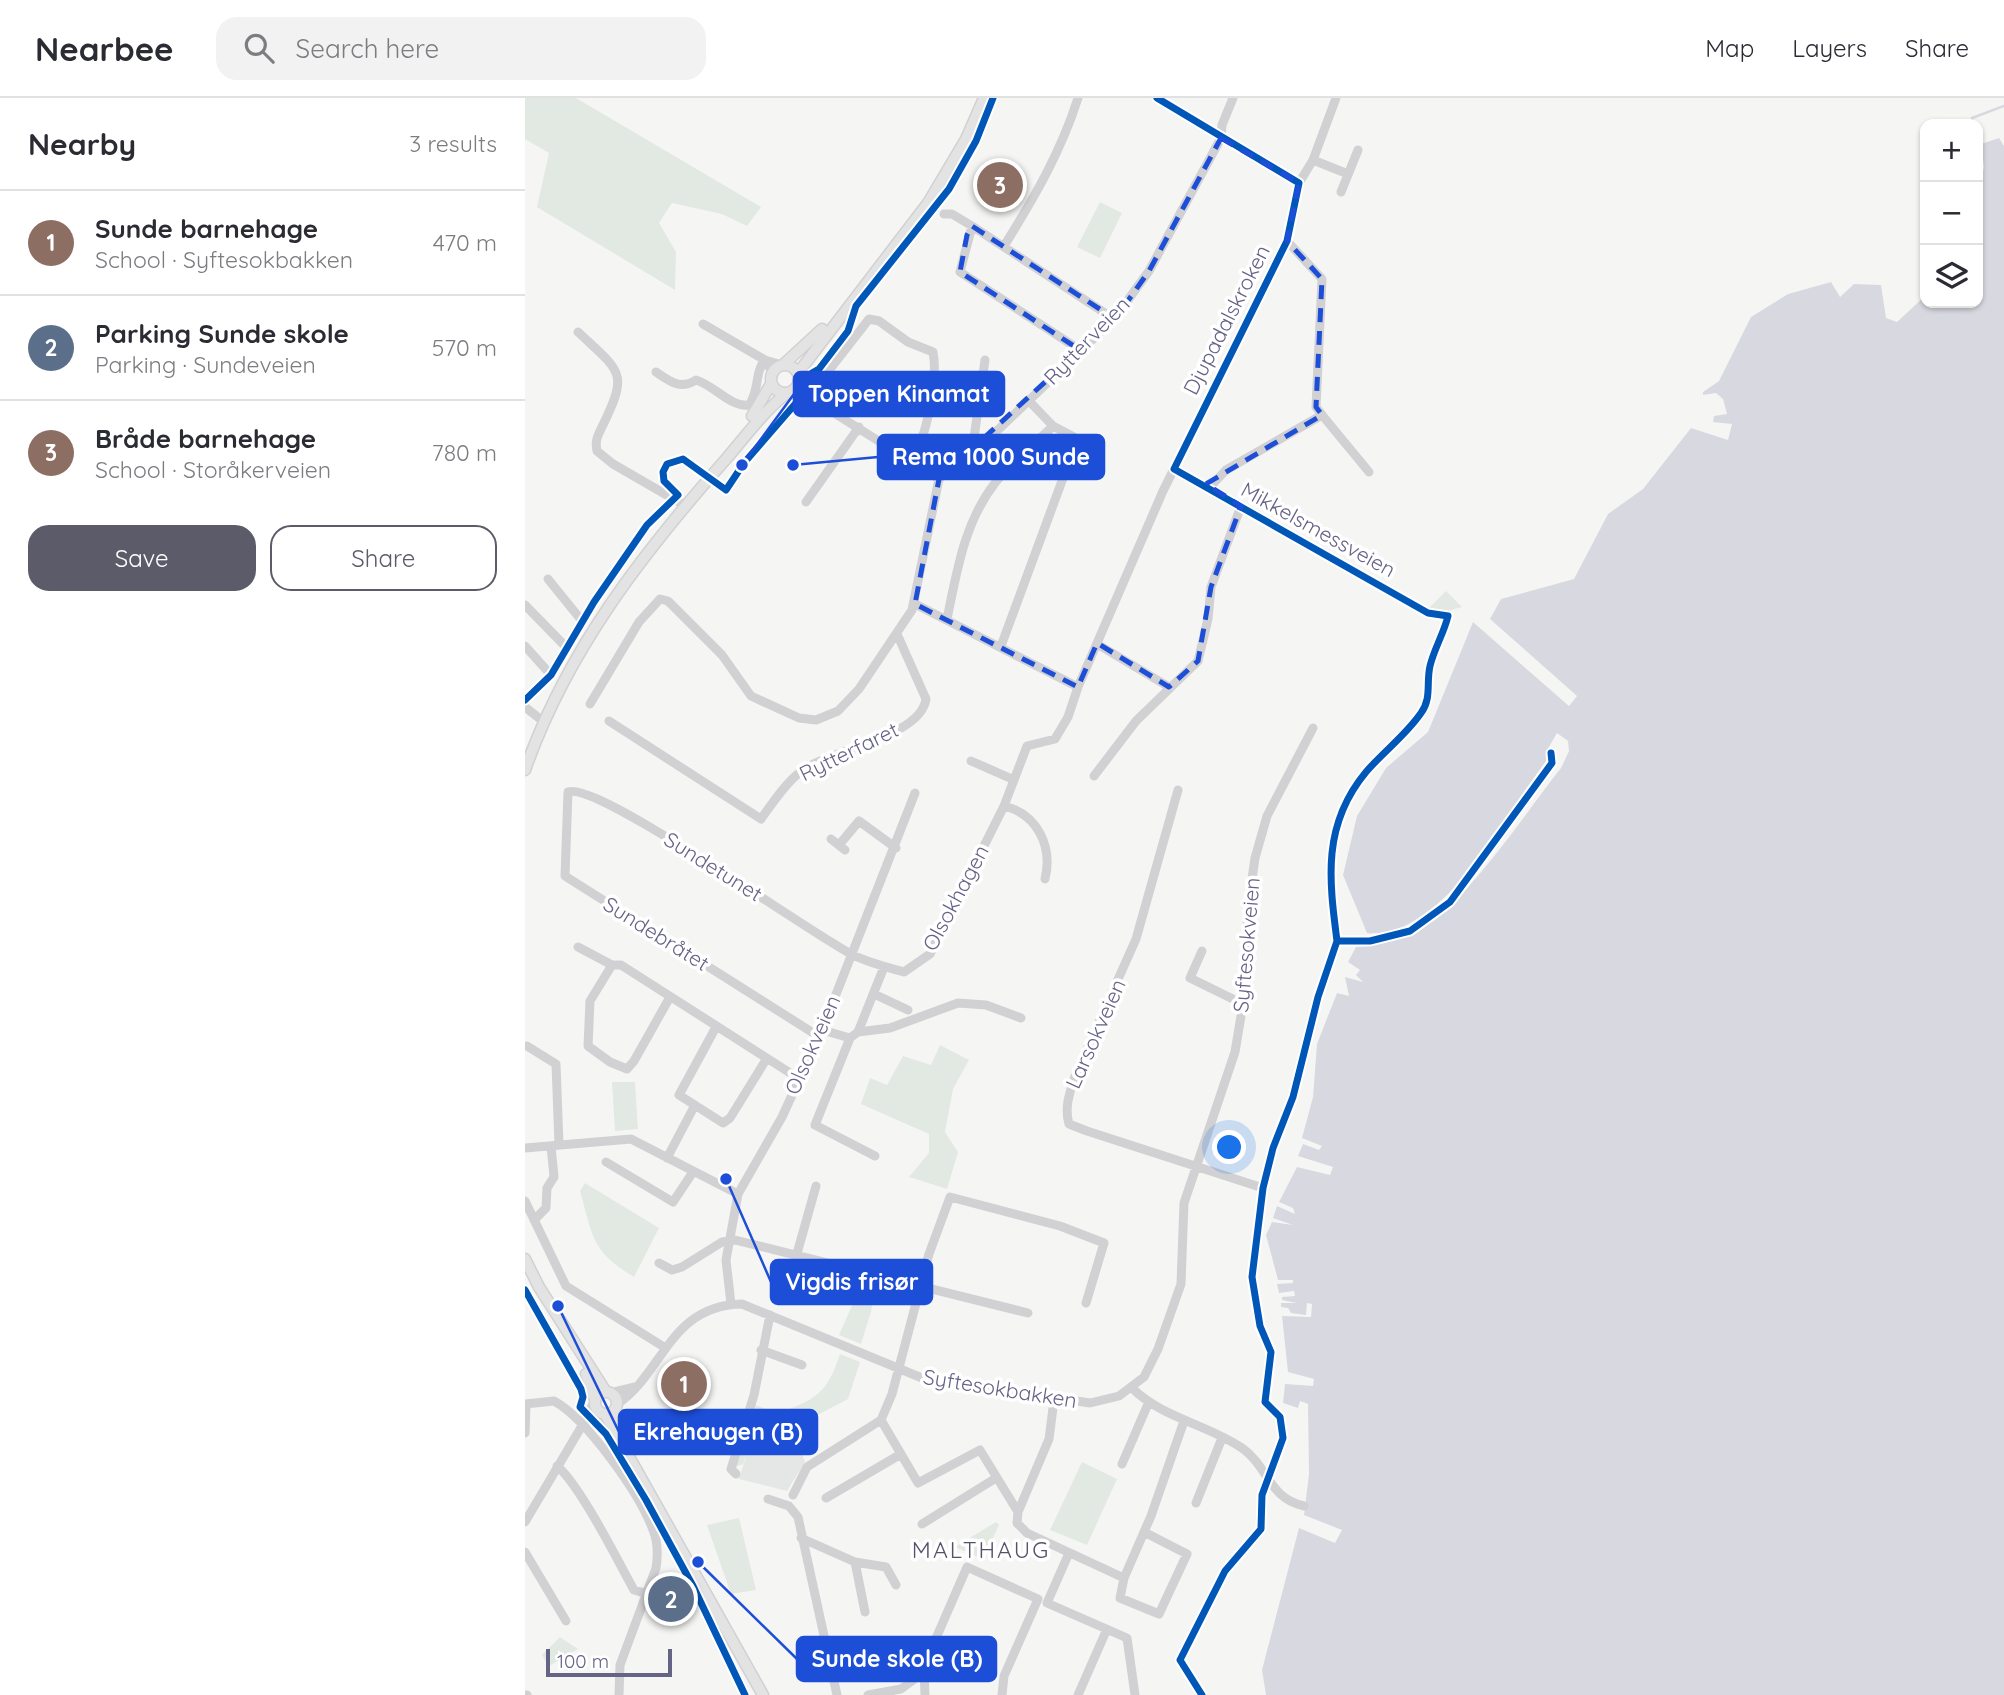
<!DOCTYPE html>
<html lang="en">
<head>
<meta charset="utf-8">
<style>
  body { margin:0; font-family:Quicksand,sans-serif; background:#f2f2f3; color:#2b2b33 }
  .controls { position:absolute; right:21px; top:21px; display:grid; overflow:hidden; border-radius:14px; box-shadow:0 2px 5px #0004 }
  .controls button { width:63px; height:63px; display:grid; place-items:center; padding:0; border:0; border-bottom:2px solid #e1e1e2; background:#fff; color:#2b2b33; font:35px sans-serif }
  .scale { position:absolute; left:21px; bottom:18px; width:126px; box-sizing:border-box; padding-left:7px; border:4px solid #656386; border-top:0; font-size:19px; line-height:24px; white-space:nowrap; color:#656386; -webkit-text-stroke:5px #fff; paint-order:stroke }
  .you { position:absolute; left:705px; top:1050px; width:24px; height:24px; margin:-18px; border:5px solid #fff; border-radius:50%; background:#1a73e8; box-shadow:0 0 0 10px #1a73e833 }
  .badge { display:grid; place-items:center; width:46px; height:46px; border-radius:50%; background:#5c5b69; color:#fff; font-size:23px; font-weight:700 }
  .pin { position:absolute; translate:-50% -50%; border:4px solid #fff; box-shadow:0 2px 7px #0006 }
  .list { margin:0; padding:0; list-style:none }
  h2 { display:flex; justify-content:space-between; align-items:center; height:91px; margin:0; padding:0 28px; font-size:30px }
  h2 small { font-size:23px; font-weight:400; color:#7c7c81 }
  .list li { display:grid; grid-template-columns:46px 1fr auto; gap:21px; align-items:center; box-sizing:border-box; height:105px; padding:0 28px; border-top:2px solid #e1e1e2 }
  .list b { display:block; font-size:26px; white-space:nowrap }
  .list p { margin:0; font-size:23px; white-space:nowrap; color:#7c7c81 }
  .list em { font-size:23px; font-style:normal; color:#7c7c81 }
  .actions { display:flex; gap:14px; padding:21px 28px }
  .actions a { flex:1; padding:16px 0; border:2px solid #5c5b69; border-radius:21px; text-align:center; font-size:24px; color:#5c5b69 }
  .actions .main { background:#5c5b69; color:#fff }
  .icon { flex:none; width:38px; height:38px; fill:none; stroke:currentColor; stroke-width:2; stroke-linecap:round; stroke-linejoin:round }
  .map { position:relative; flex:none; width:1479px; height:1597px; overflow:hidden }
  header { display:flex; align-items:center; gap:42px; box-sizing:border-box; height:98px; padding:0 35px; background:#fff; border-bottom:2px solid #e1e1e2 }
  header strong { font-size:33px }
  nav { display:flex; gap:38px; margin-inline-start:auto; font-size:24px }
  .search { width:490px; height:63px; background:#f2f2f3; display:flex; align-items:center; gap:18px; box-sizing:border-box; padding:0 24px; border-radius:21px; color:#7c7c81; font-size:26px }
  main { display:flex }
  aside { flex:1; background:#fff }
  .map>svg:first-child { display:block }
  .built { fill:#e5e6e6 }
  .green { fill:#e2e8e2 }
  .water { fill:#d8d9e0 }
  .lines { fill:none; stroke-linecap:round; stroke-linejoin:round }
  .stream { stroke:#d8d9e0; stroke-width:2.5 }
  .major-casing { stroke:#d1d1d3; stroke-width:13 }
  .minor { stroke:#d1d1d3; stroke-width:9 }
  .major { stroke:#e3e3e4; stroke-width:10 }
  .cycleway-casing { stroke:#fff; stroke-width:11 }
  .cycleway { stroke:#0057b8; stroke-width:7 }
  .marked { fill:none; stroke:#1d4ed8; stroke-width:5; stroke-dasharray:14 9; stroke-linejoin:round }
  .labels { text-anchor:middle; stroke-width:7; stroke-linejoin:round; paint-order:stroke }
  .street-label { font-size:21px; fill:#656386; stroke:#fff }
  .neighbourhood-label { font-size:23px; letter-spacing:2px; fill:#53526b; stroke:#fff }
  .leader { fill:none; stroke:#1d4ed8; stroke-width:2.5 }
  .callout-dot { fill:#1d4ed8; stroke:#fff; stroke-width:2.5 }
  .callout { fill:#1d4ed8; stroke:#1d4ed8; stroke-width:2.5 }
  .callout-label { font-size:23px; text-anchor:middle; font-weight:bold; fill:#fff }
</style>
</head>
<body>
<header>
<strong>Nearbee</strong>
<div class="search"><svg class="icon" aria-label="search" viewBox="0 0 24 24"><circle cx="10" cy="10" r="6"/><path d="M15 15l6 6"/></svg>Search here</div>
<nav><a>Map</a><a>Layers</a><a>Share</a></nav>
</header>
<main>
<aside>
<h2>Nearby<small>3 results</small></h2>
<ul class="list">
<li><span class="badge" style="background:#8d6e63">1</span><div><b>Sunde barnehage</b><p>School · Syftesokbakken</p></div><em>470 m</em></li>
<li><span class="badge" style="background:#5c6f8a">2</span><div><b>Parking Sunde skole</b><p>Parking · Sundeveien</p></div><em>570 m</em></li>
<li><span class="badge" style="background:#8d6e63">3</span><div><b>Bråde barnehage</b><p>School · Storåkerveien</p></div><em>780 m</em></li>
</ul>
<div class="actions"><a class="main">Save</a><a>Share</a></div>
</aside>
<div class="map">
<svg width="1479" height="1597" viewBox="0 0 1479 1597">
  <rect width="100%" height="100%" fill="#f5f6f4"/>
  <!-- built -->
  <path class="built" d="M253,1329L269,1334L280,1364L262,1393L214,1381L228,1337Z"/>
  <!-- green -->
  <path class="green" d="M0,0H51L236,109L222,128L197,116L147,105L134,125L151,154L150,192L12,109L24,55L0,41Z
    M575,104L597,115L575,160L552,149Z
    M921,493L937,509L923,513L903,511Z
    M415,947L444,962L428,991L420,1034L433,1054L422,1091L384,1079L404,1055V1036L336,1006L345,980L362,987L378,958L406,967Z
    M87,984H110L113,1031L90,1033Z
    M60,1085L134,1130L109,1179C66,1153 68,1139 55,1093Z
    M340,1178L351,1181L346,1214L336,1246L314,1237Z
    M315,1256L335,1264L323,1301L281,1323L269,1334L253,1329L230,1335L218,1366L210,1369L230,1307L262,1318L264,1311C297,1299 304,1288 315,1256Z
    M557,1364L592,1381L562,1447L525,1432Z
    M214,1420L231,1492L206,1496L182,1427Z
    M471,1424L474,1427L458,1461L430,1449Z
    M35,1539L53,1551L24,1568L17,1557Z"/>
  <!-- water -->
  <path class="water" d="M1474,40L1479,48V1597H741L737,1572L774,1430L810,1445L817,1432L779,1417L784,1376L783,1306L775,1303L773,1310L758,1305L760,1286L788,1288L789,1281L763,1274L757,1218L786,1219L787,1206L782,1205L781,1217L766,1215L763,1210L756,1209V1205H772L757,1202V1199L770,1198L769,1193L754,1195L752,1186L768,1185V1182H753L741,1137L747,1124L768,1127L748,1120L752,1108L770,1116L768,1110L754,1104L772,1069L805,1077L808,1069L773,1058L778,1046L794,1052L797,1048L777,1040L788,999L792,946L812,895L824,898L820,879L838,884L831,877L835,872L823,864L831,849C849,847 867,845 884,837C935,816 1000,715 1036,670L1044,653L1043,643L1032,635L1021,654V663L936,783C911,809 881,838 842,835L818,777L832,718L861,670L903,634L948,524L1044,608L1052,598L965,521L976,501L1049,481L1083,416L1118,391L1166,330L1203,342L1207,326L1188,324L1189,318L1202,316L1198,301L1191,295L1178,297V294L1194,283L1226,219L1263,196L1306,184L1315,199L1329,186L1356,187L1361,220L1372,224L1400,198V205H1453V96L1459,69L1456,46Z"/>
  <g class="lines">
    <!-- stream -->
    <path class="stream" d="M1447,26V20L1479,8
      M1453,39L1456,46"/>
    <defs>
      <path id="major" d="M259,266L297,231
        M246 281a14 14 0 1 1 28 0a14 14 0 1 1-28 0Z
        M273,275L403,105L441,41L459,0
        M227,318L246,286
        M0,672C42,552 118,455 201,361C221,338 238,314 262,295
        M0,1161L14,1189L81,1294
        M61,1276L70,1301
        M70 1305a11 11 0 1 1 22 0a11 11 0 1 1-22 0Z
        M90,1311L101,1338
        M80,1316L238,1597"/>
    </defs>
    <!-- major casing -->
    <use href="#major" class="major-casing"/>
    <!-- minor -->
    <path class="minor" d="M632,0L774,85
      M788,62L823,76
      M774,85L788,62L811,0
      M816,94L833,52
      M419,116H427L447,128L589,221
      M447,128L435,174L555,252
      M479,148C509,100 536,54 553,0
      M53,234C97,275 104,274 76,331C72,339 70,344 72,353L88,366L159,407
      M131,274C146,284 155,292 171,282C189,287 206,310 224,307C235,292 229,275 240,262L178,226
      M247,274L240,262L257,267
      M274,279L294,304
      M295,284L344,221L354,223L383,244L408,254C413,278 402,342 386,362
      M264,294L298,308L414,381
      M504,303L528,328
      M797,317L844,374
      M447,354L460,262
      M649,371L903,515L923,518
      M414,381L475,330L589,221L624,173L696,40L697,27L708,0
      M685,389L701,372L797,317L791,309L797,181L762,143
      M281,404L334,329
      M23,481L57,523
      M390,506L553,589
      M0,507L42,550
      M422,521C432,473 439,425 470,385C486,364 509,347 528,328L549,339L551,345L476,548
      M572,546L644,589
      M0,548L26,577
      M0,602L26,577L69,504
      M65,606L114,524L135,501L143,503L197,557L226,598L274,620L291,622L313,613L334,591L387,512L414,381
      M0,609L19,624
      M84,623L236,721C247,706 259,687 274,675C301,652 396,640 401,601L372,536
      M446,663L487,681
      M569,678L611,623L673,563L683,521L686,489L716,408
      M653,692L611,841L550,978C545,994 539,1009 544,1026L562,1033L738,1090
      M479,708C512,716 528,748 520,781
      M306,741L320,752
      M314,747L334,723L371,750
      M53,849L87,867H96L273,980
      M677,853L665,880L718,906
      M87,867L65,903L63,948L85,964L102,971L109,963L145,899
      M349,896L383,912
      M191,929L154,997L198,1025L205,1020L242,960
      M297,932L325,940L333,934L365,930L433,905L461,907L496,920
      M333,934L359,869
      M293,938L40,778L43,694C71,682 286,836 328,857C344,865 362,869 379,874L405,856L479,708L502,648L530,641L543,619L553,589L638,393L762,143L774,85
      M325,940L290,1027L350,1058
      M2,948L31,966L34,1047
      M0,1050L106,1041L213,1096
      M142,1060L170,1007
      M81,1064L148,1104L168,1074
      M0,1103L41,1188L139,1249
      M9,1122L21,1110L22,1090L29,1079L26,1048
      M271,1159L291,1088
      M134,1165L147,1172L157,1169L197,1144L210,1142L503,1215
      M206,1206L201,1162L213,1096L257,1019L297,932L390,695
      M236,1252L277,1267
      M607,1290C637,1320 682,1326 717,1350C744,1369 743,1400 779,1408
      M85,1295L110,1289
      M529,1302L524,1341L493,1414L492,1425L502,1435L599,1480
      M0,1306L29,1303C62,1321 115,1396 128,1432C133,1444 133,1457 131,1470L95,1567L94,1597
      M91,1307C138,1277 144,1207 217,1206L397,1280L565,1305L594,1298L619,1279L633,1251L656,1186L659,1105L710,954L718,906L723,809L730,760L742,718L788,630
      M356,1322L393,1385L455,1352L493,1414
      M58,1326L79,1315
      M0,1335L1,1306
      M597,1366L623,1306
      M32,1368C55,1387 93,1463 109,1492L123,1496
      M211,1376L206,1371L229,1297L245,1217
      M268,1397L282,1369L356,1322L367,1296L404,1156L425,1099L535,1128L579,1145L561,1205
      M301,1400L376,1356
      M243,1401L264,1408L273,1419L312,1597
      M671,1405L697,1340
      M0,1424L58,1326L61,1315L70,1305
      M397,1426L471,1380
      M619,1434L662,1456L634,1516L595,1500L599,1480L626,1418L659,1323
      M276,1440L330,1464L340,1514
      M0,1454L41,1523
      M544,1455L522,1505L602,1540L610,1597
      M330,1464L361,1469L371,1487
      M399,1571L400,1597
      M0,1597H2
      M343,1597L376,1591L395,1577L442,1469L513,1501L479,1578L477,1597
      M553,1597L582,1531"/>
    <!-- major -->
    <use href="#major" class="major"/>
    <defs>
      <path id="cycleway" d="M632,0L774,85L762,143L649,371L903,515L923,518C919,535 909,551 905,568C901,585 907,600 896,615C881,637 858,654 841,674C797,727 804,781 812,843
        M0,602L26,577L69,504L122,427L153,397L139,383L138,374L142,366L158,361L201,392L219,365L284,290L287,275L294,271L323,233L331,208L424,91L451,43L468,0
        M0,1192L56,1291L58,1299L55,1309L81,1336L121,1402L168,1488L220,1597
        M677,1597L655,1562L700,1473L736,1431L737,1397L758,1340L755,1319L740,1304L746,1254L735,1228L727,1179L738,1090L748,1050L768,999L793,899L812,843H845L885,833L925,804L1027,665L1026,655"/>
    </defs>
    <!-- cycleway casing -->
    <use href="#cycleway" class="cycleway-casing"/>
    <!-- cycleway -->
    <use href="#cycleway" class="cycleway"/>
  </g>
  <!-- marked area -->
  <path class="marked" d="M696,40L774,85L762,143L797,181L791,309L797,317L681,386L716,408L686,489L673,563L644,589L572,545L553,589L390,506L414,381L555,252L435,174L442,137L447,128L590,221L624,173Z"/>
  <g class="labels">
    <!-- street labels -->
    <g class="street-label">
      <text transform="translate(702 222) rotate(-63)" y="7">Djupadalskroken</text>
      <text transform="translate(562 243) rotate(-46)" y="7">Rytterveien</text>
      <text transform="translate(793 432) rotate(29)" y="7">Mikkelsmessveien</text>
      <text transform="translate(324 654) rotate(-26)" y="7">Rytterfaret</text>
      <text transform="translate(188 769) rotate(32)" y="7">Sundetunet</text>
      <text transform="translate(431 800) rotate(-62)" y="7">Olsokhagen</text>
      <text transform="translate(131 836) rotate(32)" y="7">Sundebråtet</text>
      <text transform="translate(722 847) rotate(-85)" y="7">Syftesokveien</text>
      <text transform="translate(571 936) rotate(-66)" y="7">Larsokveien</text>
      <text transform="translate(288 947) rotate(-66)" y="7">Olsokveien</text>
      <text transform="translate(475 1291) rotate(9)" y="7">Syftesokbakken</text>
    </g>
    <!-- neighbourhood labels -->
    <g class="neighbourhood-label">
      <text x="456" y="1460">MALTHAUG</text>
    </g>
  </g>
  <!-- callouts -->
  <path class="leader" d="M217 367L269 296M268 367L353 359M201 1081L246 1184M33 1208L94 1334M173 1464L272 1561"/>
  <g class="callout-dot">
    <circle cx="217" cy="367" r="7"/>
    <circle cx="268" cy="367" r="7"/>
    <circle cx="201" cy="1081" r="7"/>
    <circle cx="33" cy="1208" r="7"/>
    <circle cx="173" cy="1464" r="7"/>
  </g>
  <g class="callout">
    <rect x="269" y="274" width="210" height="44" rx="7"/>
    <rect x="353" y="337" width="226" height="44" rx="7"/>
    <rect x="246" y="1162" width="161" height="44" rx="7"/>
    <rect x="94" y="1312" width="198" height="44" rx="7"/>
    <rect x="272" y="1539" width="199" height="44" rx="7"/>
  </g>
  <g class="callout-label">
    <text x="374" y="304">Toppen Kinamat</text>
    <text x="466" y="367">Rema 1000 Sunde</text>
    <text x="327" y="1192">Vigdis frisør</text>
    <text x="193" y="1342">Ekrehaugen (B)</text>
    <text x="372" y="1569">Sunde skole (B)</text>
  </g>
</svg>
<div class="controls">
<button>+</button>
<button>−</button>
<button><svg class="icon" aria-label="layers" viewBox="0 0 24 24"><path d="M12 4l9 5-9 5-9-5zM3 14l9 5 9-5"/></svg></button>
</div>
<div class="scale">100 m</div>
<div class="you"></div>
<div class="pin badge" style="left:159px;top:1286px;background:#8d6e63">1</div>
<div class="pin badge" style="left:146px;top:1501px;background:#5c6f8a">2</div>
<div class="pin badge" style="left:475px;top:87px;background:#8d6e63">3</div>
</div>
</main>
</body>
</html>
